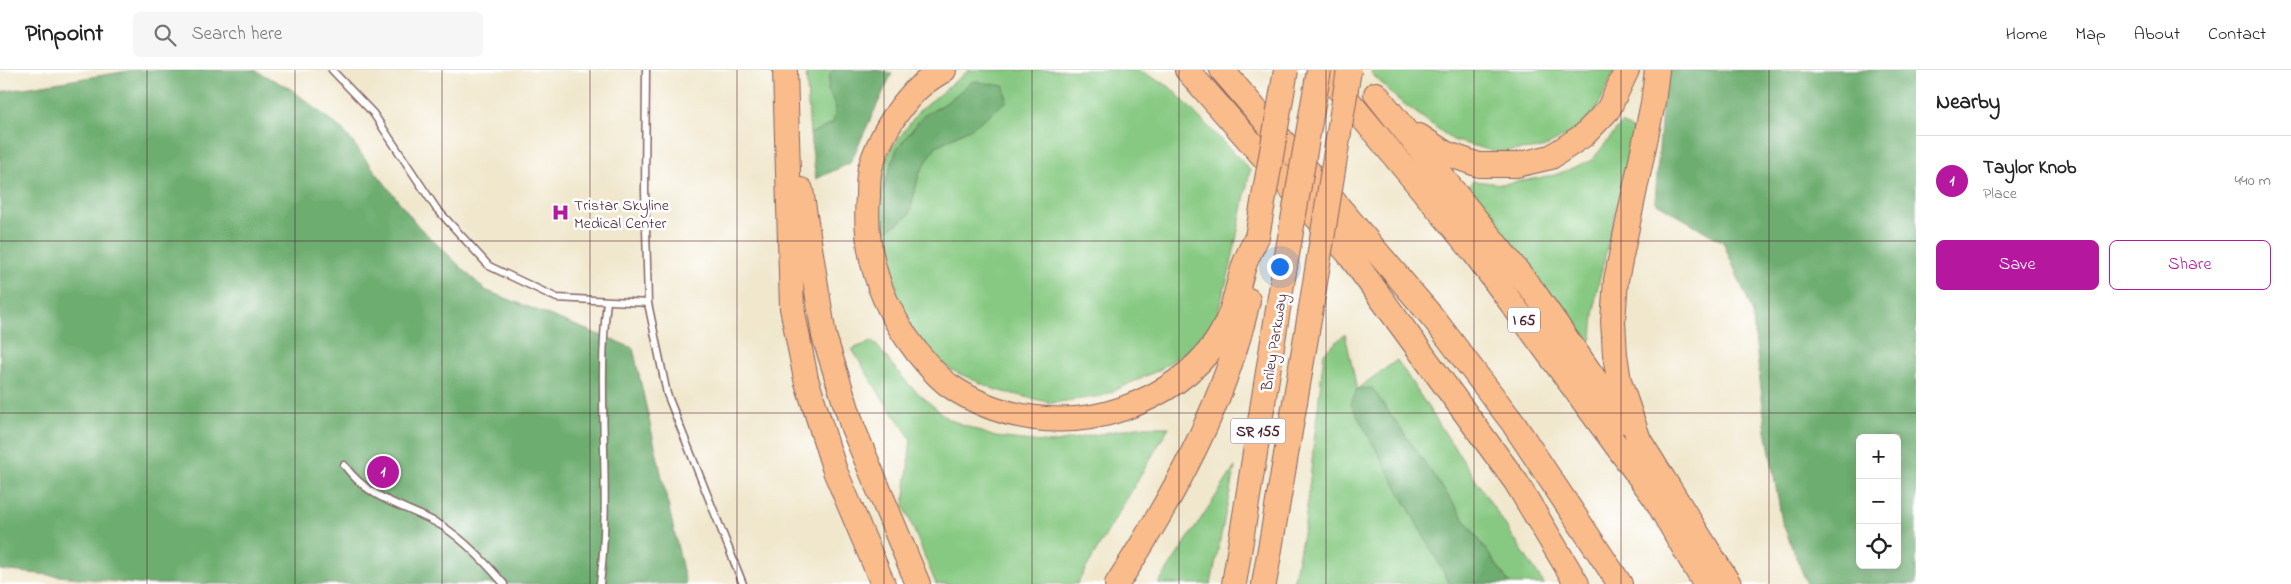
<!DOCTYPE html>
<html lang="en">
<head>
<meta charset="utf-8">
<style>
  body { margin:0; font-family:"Indie Flower",sans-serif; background:#f6f6f6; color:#222 }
  .controls { position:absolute; right:15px; bottom:15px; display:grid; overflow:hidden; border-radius:8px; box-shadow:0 2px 12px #0003 }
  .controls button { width:45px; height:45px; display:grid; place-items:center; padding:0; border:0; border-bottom:1px solid #e0e0e0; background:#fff; color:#222; font:25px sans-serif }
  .you { position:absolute; left:1279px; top:196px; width:18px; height:18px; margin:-12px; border:4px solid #fff; border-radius:50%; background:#1a73e8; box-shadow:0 0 0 8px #1a73e833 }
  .badge { display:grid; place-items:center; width:32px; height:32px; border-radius:50%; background:#b5179e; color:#fff; font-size:16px; font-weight:700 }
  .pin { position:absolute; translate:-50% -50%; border:2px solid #fff; box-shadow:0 1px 5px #0006 }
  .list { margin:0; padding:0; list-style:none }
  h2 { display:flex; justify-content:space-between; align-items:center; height:65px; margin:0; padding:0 20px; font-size:21px }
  h2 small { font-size:16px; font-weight:400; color:#767676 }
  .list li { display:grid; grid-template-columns:32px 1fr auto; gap:15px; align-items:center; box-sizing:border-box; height:90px; padding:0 20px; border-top:1px solid #e0e0e0 }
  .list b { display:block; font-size:19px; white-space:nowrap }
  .list p { margin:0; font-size:16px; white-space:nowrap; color:#767676 }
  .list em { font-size:16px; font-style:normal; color:#767676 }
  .actions { display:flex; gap:10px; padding:15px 20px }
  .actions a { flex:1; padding:11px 0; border:1px solid #b5179e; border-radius:8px; text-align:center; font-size:18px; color:#b5179e }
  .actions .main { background:#b5179e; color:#fff }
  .icon { flex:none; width:28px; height:28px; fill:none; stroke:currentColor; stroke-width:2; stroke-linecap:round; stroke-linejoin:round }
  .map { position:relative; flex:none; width:1916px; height:514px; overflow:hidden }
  header { display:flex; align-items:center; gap:30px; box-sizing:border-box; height:70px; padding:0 25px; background:#fff; border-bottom:1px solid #e0e0e0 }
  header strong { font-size:24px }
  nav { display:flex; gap:28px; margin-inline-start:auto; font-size:18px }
  .search { width:350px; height:45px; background:#f6f6f6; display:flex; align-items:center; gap:12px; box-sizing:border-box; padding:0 18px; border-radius:8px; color:#767676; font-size:19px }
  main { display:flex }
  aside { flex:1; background:#fff }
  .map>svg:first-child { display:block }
  .green { fill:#87c982; stroke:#687456 }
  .forest { fill:#6dad70; stroke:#5c664e; fill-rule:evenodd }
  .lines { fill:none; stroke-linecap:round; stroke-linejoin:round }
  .service-casing { stroke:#846563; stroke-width:9 }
  .motorway-casing { stroke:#846563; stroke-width:26 }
  .service { stroke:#fff; stroke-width:6 }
  .motorway { stroke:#f9bc8a; stroke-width:24 }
  .motorway-bridge-casing { stroke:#846563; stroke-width:26; stroke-linecap:butt }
  .motorway-bridge { stroke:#f9bc8a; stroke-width:24 }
  .grid { fill:none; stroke:#4a1f2b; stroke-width:1; stroke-opacity:0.55 }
  .labels { text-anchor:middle; stroke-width:5; stroke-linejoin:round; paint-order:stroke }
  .shield { fill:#fff; stroke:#80626b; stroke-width:1 }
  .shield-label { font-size:15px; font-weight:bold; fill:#4a1f2b }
  .poi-label { font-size:16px; fill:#4a1f2b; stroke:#fff; text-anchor:start }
  .street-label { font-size:16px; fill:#4a1f2b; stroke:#fff }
</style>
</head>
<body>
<header>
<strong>Pinpoint</strong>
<div class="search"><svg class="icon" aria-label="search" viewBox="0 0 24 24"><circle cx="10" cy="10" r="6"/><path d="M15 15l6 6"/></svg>Search here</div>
<nav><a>Home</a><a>Map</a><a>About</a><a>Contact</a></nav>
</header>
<main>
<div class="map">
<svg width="1916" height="514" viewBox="0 0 1916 514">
  <rect width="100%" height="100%" fill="#fff"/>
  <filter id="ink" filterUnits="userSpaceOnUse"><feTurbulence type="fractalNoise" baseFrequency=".02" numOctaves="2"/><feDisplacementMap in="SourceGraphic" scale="10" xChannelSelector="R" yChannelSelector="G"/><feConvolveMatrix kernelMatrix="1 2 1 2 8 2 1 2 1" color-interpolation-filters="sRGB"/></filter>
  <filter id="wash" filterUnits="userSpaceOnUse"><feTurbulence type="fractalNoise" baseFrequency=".0096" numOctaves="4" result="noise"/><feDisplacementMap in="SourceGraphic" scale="20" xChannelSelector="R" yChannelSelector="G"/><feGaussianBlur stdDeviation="1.12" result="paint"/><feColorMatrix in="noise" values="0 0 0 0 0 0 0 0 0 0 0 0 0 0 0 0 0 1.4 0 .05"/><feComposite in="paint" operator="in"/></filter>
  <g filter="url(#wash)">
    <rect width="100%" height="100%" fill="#f0e7cc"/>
    <!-- green -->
    <path class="green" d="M806,0H834L830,4L828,20L836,37L833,53L810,64Z
      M969,0H1138L1170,17L1250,100L1230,200L1217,245L1197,274L1159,300L1102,326L1052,333L996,320L949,299L916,271L886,215L877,168L909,145L919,104L936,76L973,57V11L946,33L923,46L897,79L881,124H876L890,80L919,41Z
      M1372,0H1615L1597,39L1576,60L1543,78L1496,82L1453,70L1396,28L1371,3Z
      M1622,53L1635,61L1596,224L1592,268L1588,273L1581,269L1468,116L1473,111L1503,114L1555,105L1592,90Z
      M1345,264L1357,319L1397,290L1544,514H1510L1372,318L1439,492L1450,514H1293L1305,454L1324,283Z
      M873,271L908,314L948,349L995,367L1051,373L1137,357H1169L1077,514H936L904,436L911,369L879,323L852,279Z
      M1235,397L1211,514H1158Z"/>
    <!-- forest -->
    <path class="forest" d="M134,0H254L291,19L343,60L418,156L485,220L633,278L686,514H138L0,500V22Z
      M834,0H876L892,3L850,93L816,109L810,64L833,53L836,37L828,20L830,4Z
      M1665,0H1916V514H1807L1782,452L1765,354L1752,240L1723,172L1655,132ZM1860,368H1897V495H1860Z
      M973,11L1004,16L1007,31L973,57L936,76L919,104L909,145L877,168L876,124H881L897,79L923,46L946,33Z
      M1372,318L1510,514H1450L1351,334L1357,319Z"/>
  </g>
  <g filter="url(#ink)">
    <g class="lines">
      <defs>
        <path id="service" d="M332,0L373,43L436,138L489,196L557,228L648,233
          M646,0L645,120L648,233L667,324L743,514
          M344,395C369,429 400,434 435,452C459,464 486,493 504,514
          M600,514C612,420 596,325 607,231"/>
        <path id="motorway" d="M785,0L792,238L806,309L835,401L883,514
          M944,0C934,6 923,13 915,21C895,42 879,70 870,98C868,107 868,117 868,126C863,184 882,237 917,282C927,294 937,307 950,316C1000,350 1065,359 1122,339C1159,326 1193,305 1216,272C1232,249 1235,225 1243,199C1246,188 1252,177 1257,167
          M1187,0L1348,183L1516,412L1577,514
          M1222,0L1434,249L1513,353L1620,514
          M1323,0L1473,181L1655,428L1705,514
          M1657,0L1653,33L1616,210L1613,251L1615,284L1619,311L1639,370L1729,514
          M1376,24L1534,222L1624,351
          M1419,66L1445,83L1479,95H1516L1551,87L1584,65L1608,40L1627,0
          M801,120L824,266L853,358L918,514
          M1117,514C1173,427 1226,332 1248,230
          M1234,514L1283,208
          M1264,514L1310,244"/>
      </defs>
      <!-- service casing -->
      <use href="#service" class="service-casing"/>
      <!-- motorway casing -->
      <use href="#motorway" class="motorway-casing"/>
      <!-- service -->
      <use href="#service" class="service"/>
      <!-- motorway -->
      <use href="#motorway" class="motorway"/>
      <defs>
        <path id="motorway-bridge" d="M1257,167L1286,0
          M1283,208L1319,0
          M1310,244L1349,0"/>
      </defs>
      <!-- motorway-bridge casing -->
      <use href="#motorway-bridge" class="motorway-bridge-casing"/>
      <!-- motorway-bridge -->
      <use href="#motorway-bridge" class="motorway-bridge"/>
    </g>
  </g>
  <!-- grid -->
  <path class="grid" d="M147,0V514M295,0V514M442,0V514M590,0V514M737,0V514M884,0V514M1032,0V514M1179,0V514M1326,0V514M1474,0V514M1621,0V514M1769,0V514M0,171H1916M0,343H1916"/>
  <!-- icons -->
  <defs>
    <symbol id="hospital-bare" viewBox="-9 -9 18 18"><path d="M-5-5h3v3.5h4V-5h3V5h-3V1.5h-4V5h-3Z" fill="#b5179e" stroke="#fff" stroke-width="2.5" paint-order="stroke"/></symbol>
  </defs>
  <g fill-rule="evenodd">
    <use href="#hospital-bare" x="548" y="130" width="25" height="25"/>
  </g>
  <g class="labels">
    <!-- shield labels -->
    <g class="shield">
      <rect x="1508" y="237.5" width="32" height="25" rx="4"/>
      <rect x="1230.5" y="348.5" width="55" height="25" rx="4"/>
    </g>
    <g class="shield-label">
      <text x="1524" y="255">I 65</text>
      <text x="1258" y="366">SR 155</text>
    </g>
    <!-- poi labels -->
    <g class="poi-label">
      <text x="574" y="140">Tristar Skyline<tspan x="574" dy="18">Medical Center</tspan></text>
    </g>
    <!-- street labels -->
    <g class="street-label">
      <text transform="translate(1273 272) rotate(-81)" y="6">Briley Parkway</text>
    </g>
  </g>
</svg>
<div class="controls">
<button>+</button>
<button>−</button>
<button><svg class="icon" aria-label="locate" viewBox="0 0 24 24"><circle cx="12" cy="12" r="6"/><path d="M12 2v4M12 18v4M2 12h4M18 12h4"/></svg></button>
</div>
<div class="you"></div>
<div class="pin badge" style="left:383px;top:402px">1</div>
</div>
<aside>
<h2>Nearby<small></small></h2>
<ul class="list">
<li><span class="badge">1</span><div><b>Taylor Knob</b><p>Place</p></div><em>440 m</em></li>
</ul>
<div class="actions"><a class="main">Save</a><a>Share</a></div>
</aside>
</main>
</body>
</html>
